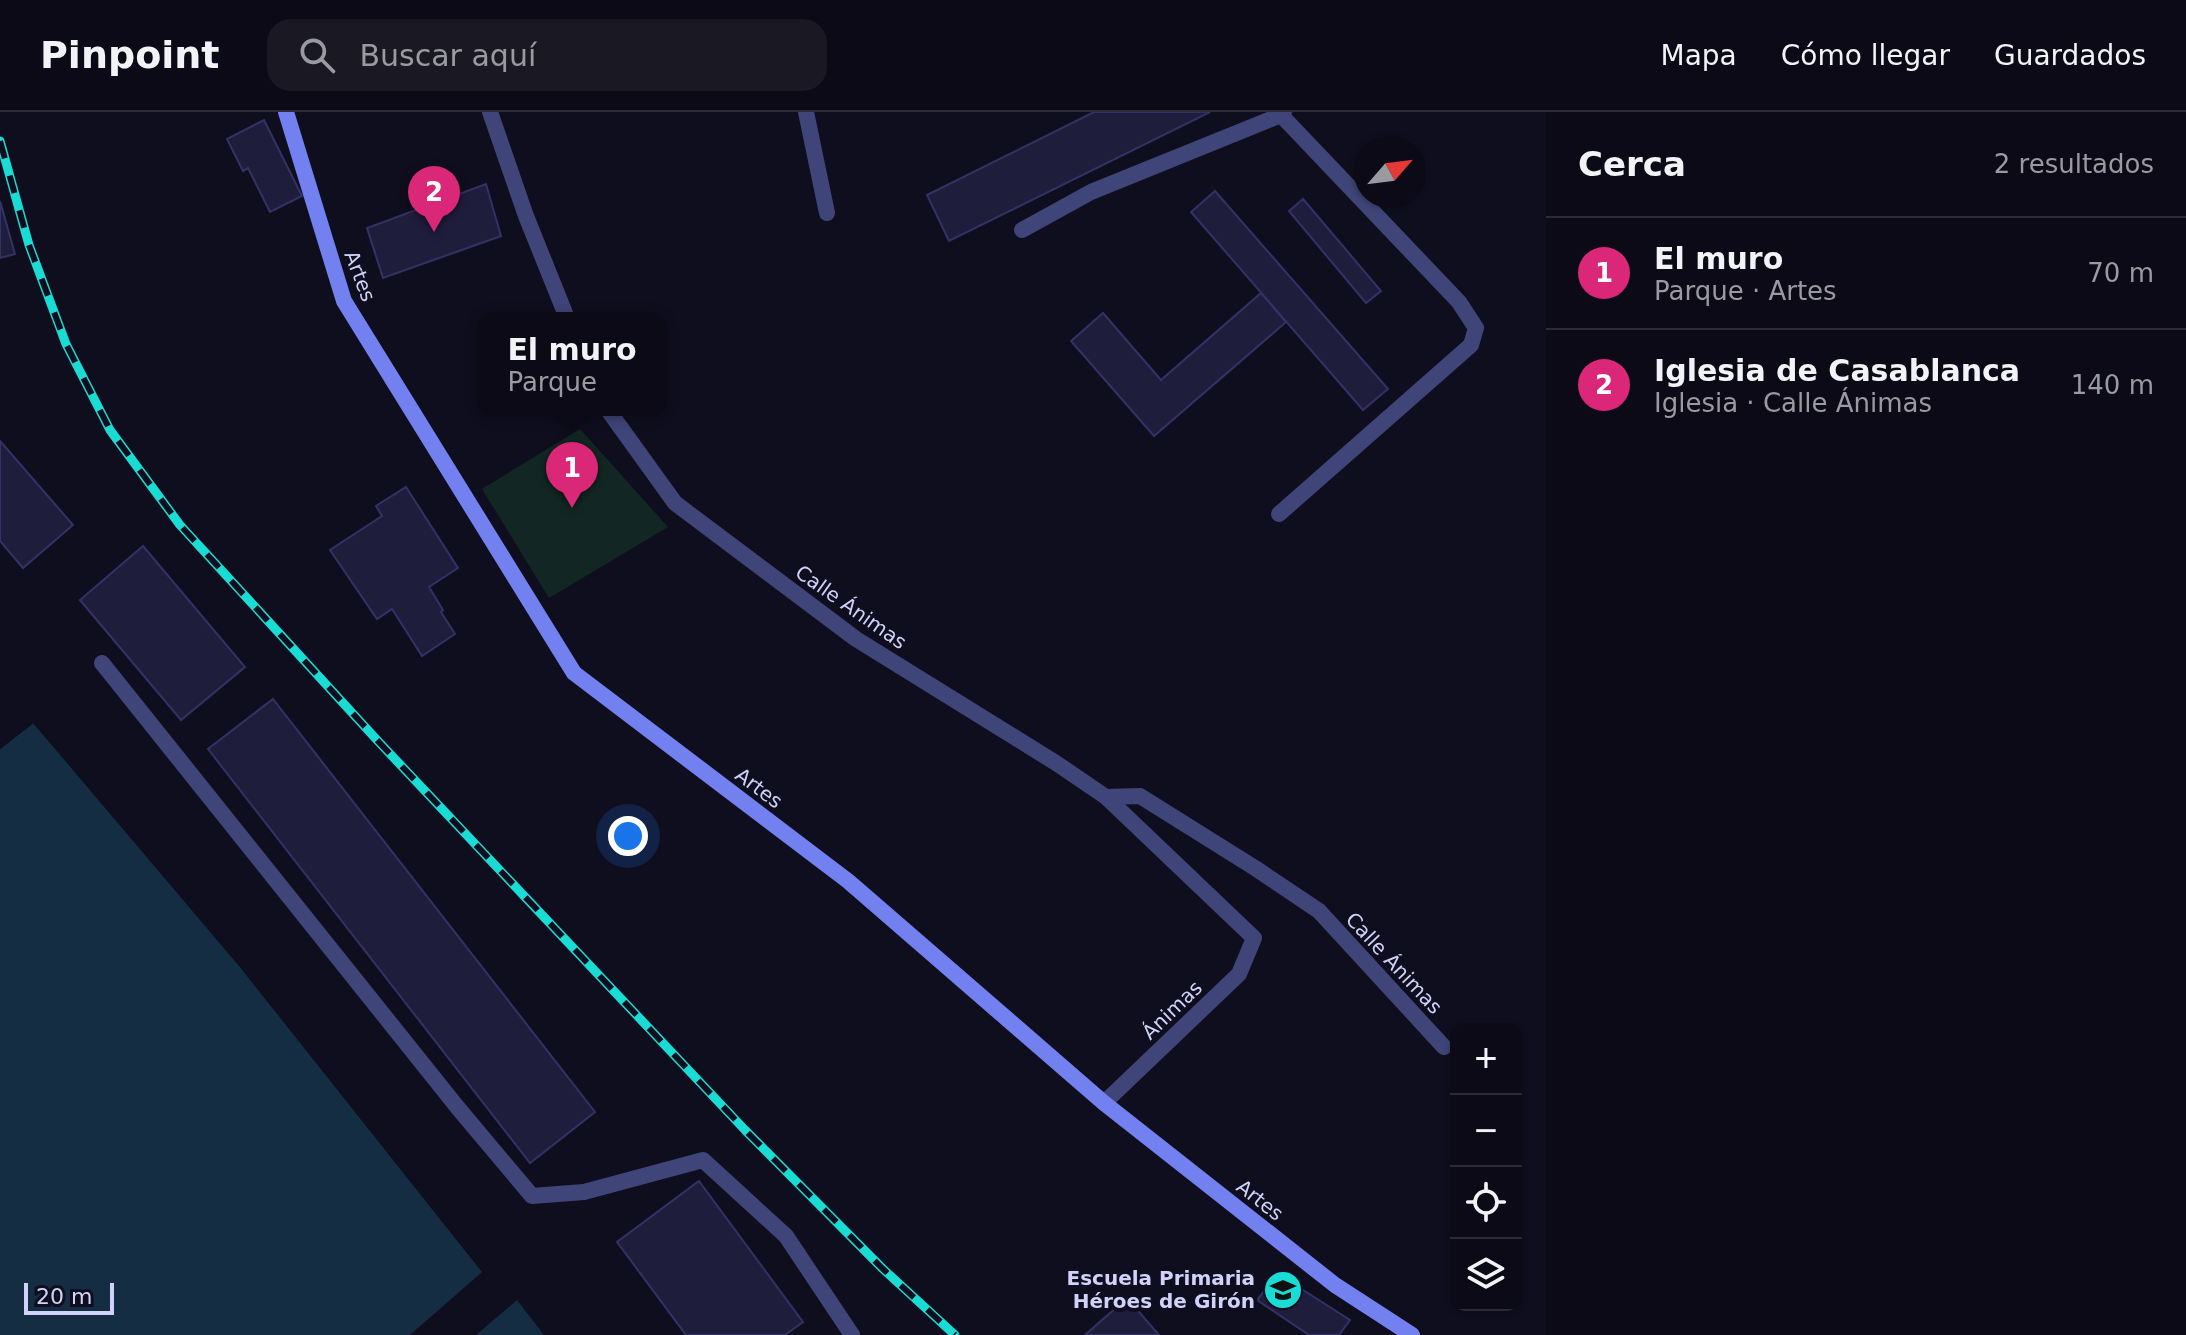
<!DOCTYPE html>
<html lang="es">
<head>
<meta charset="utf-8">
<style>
  body { margin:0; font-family:"DejaVu Sans",sans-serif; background:#191823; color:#f1f3f6 }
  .controls { position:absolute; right:24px; bottom:24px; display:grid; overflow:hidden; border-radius:16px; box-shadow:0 2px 6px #0004 }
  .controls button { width:72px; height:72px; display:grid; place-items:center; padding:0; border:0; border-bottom:2px solid #2b2b35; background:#0b0a16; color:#f1f3f6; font:40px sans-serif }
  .compass { position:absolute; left:1354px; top:24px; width:72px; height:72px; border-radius:50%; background:#0b0a16; box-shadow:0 2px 6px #0004; rotate:62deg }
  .scale { position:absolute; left:24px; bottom:20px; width:90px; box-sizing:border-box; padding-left:8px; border:4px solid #d0d2fa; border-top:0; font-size:22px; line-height:28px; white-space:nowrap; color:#d0d2fa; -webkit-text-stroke:6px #0f0e1e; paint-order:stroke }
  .you { position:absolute; left:628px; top:724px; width:28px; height:28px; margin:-20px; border:6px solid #fff; border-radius:50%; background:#1a73e8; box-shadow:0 0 0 12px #1a73e833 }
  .badge { display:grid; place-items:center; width:52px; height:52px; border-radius:50%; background:#db2777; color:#fff; font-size:26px; font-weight:700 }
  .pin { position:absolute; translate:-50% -66px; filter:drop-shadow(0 2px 4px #0008) }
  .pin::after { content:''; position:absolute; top:42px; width:28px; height:24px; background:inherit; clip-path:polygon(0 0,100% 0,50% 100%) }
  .popup { position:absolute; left:478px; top:200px; width:188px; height:104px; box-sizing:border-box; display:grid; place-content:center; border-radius:16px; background:#0b0a16; filter:drop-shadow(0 2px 6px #0005); font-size:26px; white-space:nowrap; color:#9a9aa1 }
  .popup b { font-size:30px; color:#f1f3f6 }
  .popup::after { content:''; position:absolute; left:50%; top:100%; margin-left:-16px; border:16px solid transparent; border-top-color:#0b0a16 }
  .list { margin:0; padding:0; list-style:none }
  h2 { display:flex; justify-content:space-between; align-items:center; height:104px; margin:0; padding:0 32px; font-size:34px }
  h2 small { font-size:26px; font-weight:400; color:#9a9aa1 }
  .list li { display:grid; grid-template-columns:52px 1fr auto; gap:24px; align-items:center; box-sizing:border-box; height:112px; padding:0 32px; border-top:2px solid #2b2b35 }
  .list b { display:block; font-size:30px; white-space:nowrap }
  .list p { margin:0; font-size:26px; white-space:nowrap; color:#9a9aa1 }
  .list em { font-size:26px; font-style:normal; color:#9a9aa1 }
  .icon { flex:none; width:44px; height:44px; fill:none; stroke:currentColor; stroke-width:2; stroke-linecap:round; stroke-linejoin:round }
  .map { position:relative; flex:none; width:1546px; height:1223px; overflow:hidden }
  header { display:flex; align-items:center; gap:48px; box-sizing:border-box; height:112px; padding:0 40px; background:#0b0a16; border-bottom:2px solid #2b2b35 }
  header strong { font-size:38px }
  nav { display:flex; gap:44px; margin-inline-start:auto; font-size:28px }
  .search { width:560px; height:72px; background:#191823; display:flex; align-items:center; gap:20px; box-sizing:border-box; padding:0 28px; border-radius:24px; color:#9a9aa1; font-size:30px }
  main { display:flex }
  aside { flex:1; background:#0b0a16 }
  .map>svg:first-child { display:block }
  .green { fill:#122723 }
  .water { fill:#142d42 }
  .pier { fill:#0f0e1e }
  .building { fill:#1f1d3c; stroke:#343166; stroke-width:2 }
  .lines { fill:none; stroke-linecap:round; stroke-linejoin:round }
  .service { stroke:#3f4578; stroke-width:16 }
  .minor { stroke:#3f4578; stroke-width:16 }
  .secondary { stroke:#7281ef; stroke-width:16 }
  .rail-casing { stroke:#19ddd5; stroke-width:9 }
  .rail { stroke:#0f0e1e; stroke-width:6; stroke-dasharray:18; stroke-linecap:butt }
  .labels { text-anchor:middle; stroke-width:8; stroke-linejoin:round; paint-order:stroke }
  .street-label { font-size:20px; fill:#d0d2fa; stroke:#0f0e1e }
  .poi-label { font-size:20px; font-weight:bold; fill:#d0d2fa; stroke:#0f0e1e; text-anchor:end }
</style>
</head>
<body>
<header>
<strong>Pinpoint</strong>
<div class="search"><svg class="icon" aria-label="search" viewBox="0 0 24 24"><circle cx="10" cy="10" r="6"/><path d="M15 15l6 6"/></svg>Buscar aquí</div>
<nav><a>Mapa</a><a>Cómo llegar</a><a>Guardados</a></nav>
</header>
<main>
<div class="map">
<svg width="1546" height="1223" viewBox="0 0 1546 1223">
  <rect width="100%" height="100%" fill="#0f0e1e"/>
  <!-- green -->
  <path class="green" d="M580,317L668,415L549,486L482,377Z"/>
  <!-- water -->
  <path class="water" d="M33,611L240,855L483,1161L410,1223H0V637Z
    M517,1188L544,1223H476Z"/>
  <!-- pier -->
  <path class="pier" d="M34,607L244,852L486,1158L485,1164L416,1223H410L482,1160L240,855L34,611L0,637V632Z"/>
  <!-- building -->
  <path class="building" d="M1094,0H1210L949,129L927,83Z
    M264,8L302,84L270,100L248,56L243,59L227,27Z
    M486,72L501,124L383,166L367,116Z
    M1215,79L1388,277L1363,298L1191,100Z
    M1303,87L1381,179L1366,191L1289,99Z
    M0,89L15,142L0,146Z
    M1261,181L1286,210L1154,324L1071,229L1103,201L1161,268Z
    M0,329L73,413L23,456L0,429Z
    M406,375L458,456L429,475L443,498L441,500L455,522L422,544L392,497L377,507L330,438L382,404L376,394Z
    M143,434L245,555L181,608L80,488Z
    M273,587L595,1000L530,1051L208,637Z
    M699,1069L803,1210L785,1223H686L617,1130Z
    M1278,1162L1350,1208L1339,1223H1309L1257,1188Z
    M1127,1186L1159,1223H1085Z"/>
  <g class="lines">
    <!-- service -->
    <path class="service" d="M1022,118L1091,80L1281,3L1284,0
      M1279,402L1471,233L1476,216L1459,190L1281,3
      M102,551L458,996L532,1084L584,1080L703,1048L786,1124L852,1223
      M1106,685L1140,684L1255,756L1319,799L1444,935"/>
    <!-- minor -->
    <path class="minor" d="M490,0L526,104L567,206
      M806,0L827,101
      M608,298L675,391L856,527L1056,651L1106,685L1254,826L1239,862L1104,991"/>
    <!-- secondary -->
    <path class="secondary" d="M286,0L344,189L574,561L848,769L1104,991L1335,1173L1412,1223"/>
    <defs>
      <path id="rail" d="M0,29L29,133L66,232L110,318L180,413L377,628L745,1018L883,1157L955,1223"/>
    </defs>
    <!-- rail casing -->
    <use href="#rail" class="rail-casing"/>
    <!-- rail -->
    <use href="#rail" class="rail"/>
  </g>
  <!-- icons -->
  <defs>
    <symbol id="school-disc" viewBox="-11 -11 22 22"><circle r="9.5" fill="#19ddd5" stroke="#0f0e1e"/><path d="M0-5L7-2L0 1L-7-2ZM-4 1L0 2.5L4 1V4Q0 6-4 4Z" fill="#111"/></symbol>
  </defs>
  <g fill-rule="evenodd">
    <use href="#school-disc" x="1261" y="1156" width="44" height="44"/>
  </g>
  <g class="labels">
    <!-- street labels -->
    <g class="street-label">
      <text transform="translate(360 164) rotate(69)" y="7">Artes</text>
      <text transform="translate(851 495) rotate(35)" y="7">Calle Ánimas</text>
      <text transform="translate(759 676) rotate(37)" y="7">Artes</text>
      <text transform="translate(1394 851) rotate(47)" y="7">Calle Ánimas</text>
      <text transform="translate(1172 898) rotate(-44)" y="7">Ánimas</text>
      <text transform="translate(1260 1088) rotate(38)" y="7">Artes</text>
    </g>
    <!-- poi labels -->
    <g class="poi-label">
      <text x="1255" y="1173">Escuela Primaria<tspan x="1255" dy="23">Héroes de Girón</tspan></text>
    </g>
  </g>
</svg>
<div class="controls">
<button>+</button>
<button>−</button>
<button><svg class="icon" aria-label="locate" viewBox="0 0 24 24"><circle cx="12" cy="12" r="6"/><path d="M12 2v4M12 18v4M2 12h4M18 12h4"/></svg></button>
<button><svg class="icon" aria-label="layers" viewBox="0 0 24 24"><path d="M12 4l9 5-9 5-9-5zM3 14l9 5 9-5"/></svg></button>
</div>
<svg class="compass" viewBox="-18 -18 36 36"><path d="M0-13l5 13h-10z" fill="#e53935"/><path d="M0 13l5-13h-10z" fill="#9a9aa1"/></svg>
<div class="scale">20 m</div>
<div class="you"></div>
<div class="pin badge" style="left:572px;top:396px">1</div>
<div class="popup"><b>El muro</b>Parque</div>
<div class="pin badge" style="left:434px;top:120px">2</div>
</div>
<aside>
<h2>Cerca<small>2 resultados</small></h2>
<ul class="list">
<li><span class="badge">1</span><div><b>El muro</b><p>Parque · Artes</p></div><em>70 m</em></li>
<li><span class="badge">2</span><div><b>Iglesia de Casablanca</b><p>Iglesia · Calle Ánimas</p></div><em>140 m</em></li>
</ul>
</aside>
</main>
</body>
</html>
